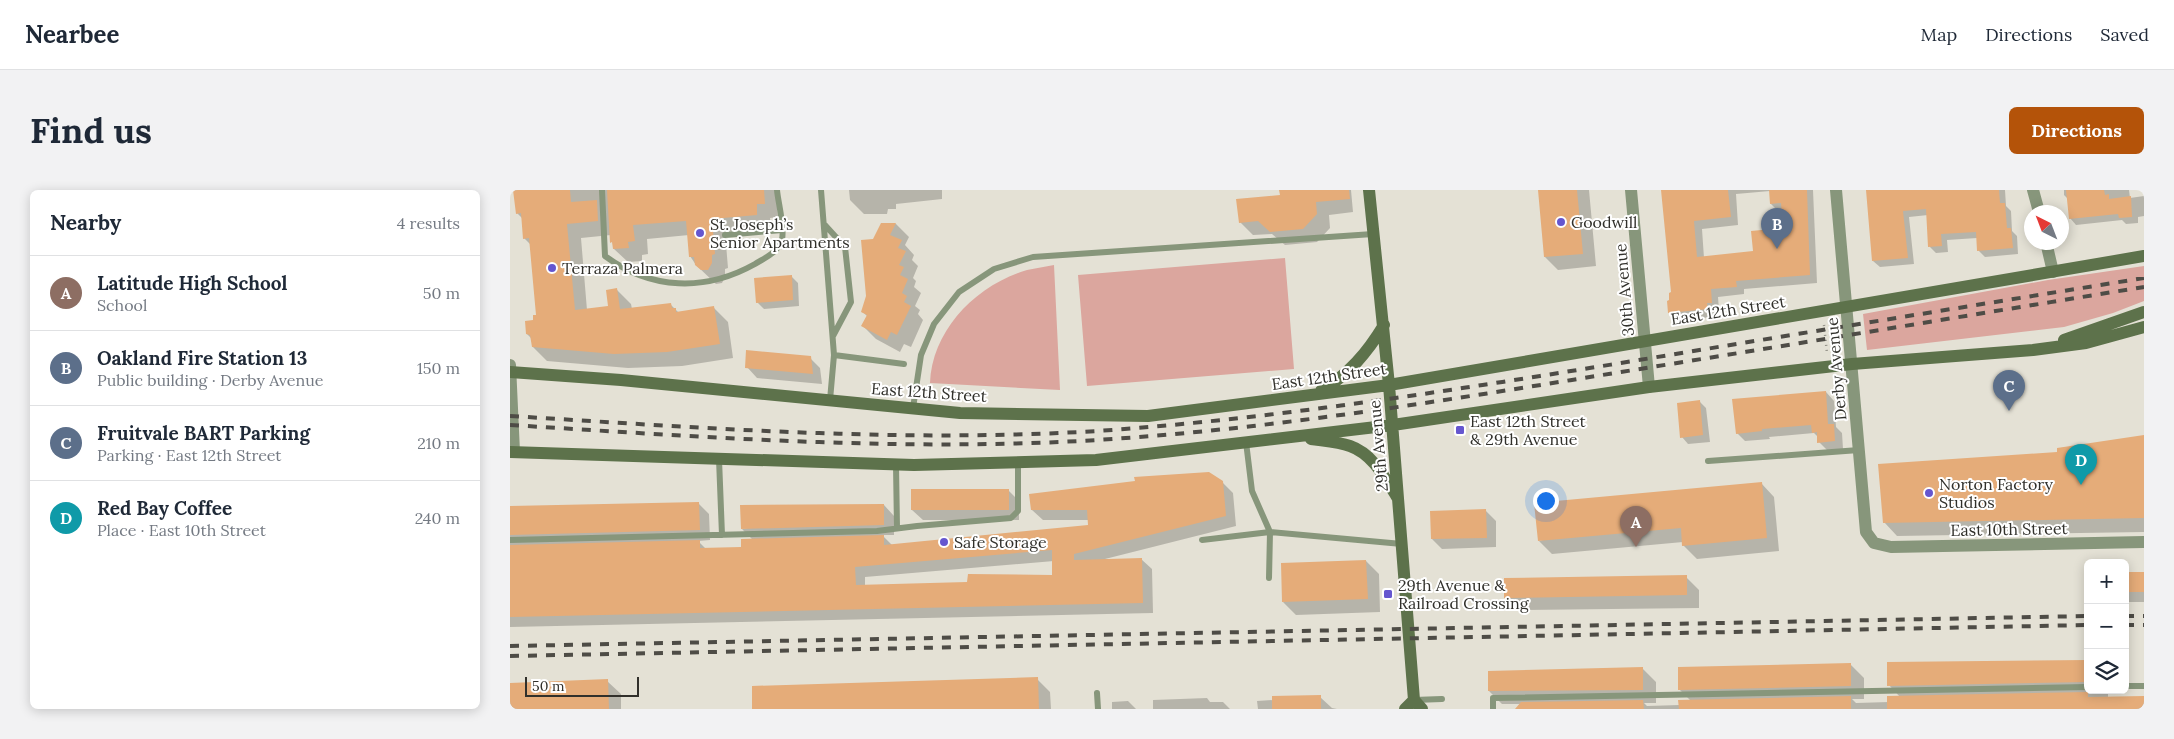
<!DOCTYPE html>
<html lang="en">
<head>
<meta charset="utf-8">
<style>
  body { margin:0; font-family:Lora,serif; background:#f2f2f3; color:#1f2937 }
  .controls { position:absolute; right:15px; bottom:15px; display:grid; overflow:hidden; border-radius:8px; box-shadow:0 2px 12px #0003 }
  .controls button { width:45px; height:45px; display:grid; place-items:center; padding:0; border:0; border-bottom:1px solid #e0e1e3; background:#fff; color:#1f2937; font:25px sans-serif }
  .compass { position:absolute; left:1514px; top:15px; width:45px; height:45px; border-radius:50%; background:#fff; box-shadow:0 2px 12px #0003; rotate:318deg }
  .scale { position:absolute; left:15px; bottom:12px; width:114px; box-sizing:border-box; padding-left:5px; border:2px solid #31302b; border-top:0; font-size:14px; line-height:18px; white-space:nowrap; color:#31302b; -webkit-text-stroke:4px #fff; paint-order:stroke }
  .you { position:absolute; left:1035px; top:310px; width:18px; height:18px; margin:-12px; border:4px solid #fff; border-radius:50%; background:#1a73e8; box-shadow:0 0 0 8px #1a73e833 }
  .badge { display:grid; place-items:center; width:32px; height:32px; border-radius:50%; background:#b45309; color:#fff; font-size:16px; font-weight:700 }
  .pin { position:absolute; translate:-50% -41px; filter:drop-shadow(0 1px 2px #0008) }
  .pin::after { content:''; position:absolute; top:26px; width:18px; height:15px; background:inherit; clip-path:polygon(0 0,100% 0,50% 100%) }
  .list { margin:0; padding:0; list-style:none }
  h2 { display:flex; justify-content:space-between; align-items:center; height:65px; margin:0; padding:0 20px; font-size:21px }
  h2 small { font-size:16px; font-weight:400; color:#747a83 }
  .list li { display:grid; grid-template-columns:32px 1fr auto; gap:15px; align-items:center; box-sizing:border-box; height:75px; padding:0 20px; border-top:1px solid #e0e1e3 }
  .list b { display:block; font-size:19px; white-space:nowrap }
  .list p { margin:0; font-size:16px; white-space:nowrap; color:#747a83 }
  .list em { font-size:16px; font-style:normal; color:#747a83 }
  .icon { flex:none; width:28px; height:28px; fill:none; stroke:currentColor; stroke-width:2; stroke-linecap:round; stroke-linejoin:round }
  .map { position:relative; flex:none; width:1634px; height:519px; overflow:hidden; border-radius:8px }
  header { display:flex; align-items:center; gap:30px; box-sizing:border-box; height:70px; padding:0 25px; background:#fff; border-bottom:1px solid #e0e1e3 }
  header strong { font-size:24px }
  nav { display:flex; gap:28px; margin-inline-start:auto; font-size:18px }
  .intro { display:flex; align-items:center; justify-content:space-between; box-sizing:border-box; height:120px; padding:0 30px }
  h1 { margin:0; font-size:35px }
  .button { padding:12px 22px; border-radius:8px; background:#b45309; color:#fff; font-size:18px; font-weight:700 }
  main { display:flex; gap:30px; padding:0 30px }
  aside { flex:1; background:#fff; border-radius:8px; box-shadow:0 2px 12px #0003 }
  .map>svg:first-child { display:block }
  .green { fill:#dba69e }
  .shadow { fill:#0003; fill-rule:evenodd }
  .building { fill:#e5ac79; fill-rule:evenodd }
  .lines { fill:none; stroke-linecap:round; stroke-linejoin:round }
  .path { stroke:#929087; stroke-width:2.5; stroke-dasharray:1 4; stroke-linecap:butt }
  .service { stroke:#87967b; stroke-width:6 }
  .minor { stroke:#87967b; stroke-width:12 }
  .secondary { stroke:#5d724b; stroke-width:12 }
  .rail { stroke:#4e4c46; stroke-width:4; stroke-dasharray:9 9; stroke-linecap:butt }
  .poi-dot { fill:#6556cf; stroke:#fff; stroke-width:2 }
  .labels { text-anchor:middle; stroke-width:4; stroke-linejoin:round; paint-order:stroke }
  .poi-label { font-size:16px; fill:#31302b; stroke:#fff; text-anchor:start }
  .street-label { font-size:16px; fill:#31302b; stroke:#fff }
</style>
</head>
<body>
<header>
<strong>Nearbee</strong>
<nav><a>Map</a><a>Directions</a><a>Saved</a></nav>
</header>
<div class="intro"><h1>Find us</h1><a class="button">Directions</a></div>
<main>
<aside>
<h2>Nearby<small>4 results</small></h2>
<ul class="list">
<li><span class="badge" style="background:#8d6e63">A</span><div><b>Latitude High School</b><p>School</p></div><em>50 m</em></li>
<li><span class="badge" style="background:#5c6f8a">B</span><div><b>Oakland Fire Station 13</b><p>Public building · Derby Avenue</p></div><em>150 m</em></li>
<li><span class="badge" style="background:#5c6f8a">C</span><div><b>Fruitvale BART Parking</b><p>Parking · East 12th Street</p></div><em>210 m</em></li>
<li><span class="badge" style="background:#0f9aa8">D</span><div><b>Red Bay Coffee</b><p>Place · East 10th Street</p></div><em>240 m</em></li>
</ul>
</aside>
<div class="map">
<svg width="1634" height="519" viewBox="0 0 1634 519">
  <rect width="100%" height="100%" fill="#e4e1d5"/>
  <!-- green -->
  <path class="green" d="M775,68L784,179L577,196L568,85Z
    M544,75L550,200L420,193C422,140 466,95 517,80C526,78 535,77 544,75Z
    M1634,76V111L1603,123L1554,137L1357,160L1353,124L1538,90Z"/>
  <!-- shadow -->
  <path class="shadow" d="M5,0H266L268,27L260,28L261,38L215,42L218,78L215,79V87L212,93L206,94L186,75L180,66L179,45L137,49L138,64L132,65V71L118,72L104,59L101,45L71,48L77,120L99,118L107,100L121,114L122,119L161,115L169,123L204,118L218,132L223,168L172,176L118,178L37,171L23,157L22,149L17,144L27,126L21,55L14,48L13,29L7,23Z
    M339,0H432V9L386,14V19H378L377,24H354L340,10Z
    M770,0H841L843,22L819,25L820,38L807,52L775,55L762,44L743,45L730,32L771,6Z
    M1029,0H1079L1086,76L1048,80L1035,67Z
    M1152,0H1303L1307,93L1234,99V104L1208,107L1209,120L1205,121V127L1168,130L1160,122L1162,104ZM1260,1L1261,14L1269,22H1273L1274,39L1244,62L1194,68L1192,39L1228,35L1226,4Z
    M1383,0H1495L1496,16L1501,21L1502,41L1507,46L1508,64L1475,67L1468,60L1467,48L1437,50L1438,62L1426,63L1420,57L1418,25L1399,27L1404,74L1370,77L1363,71Z
    M1554,0H1619L1620,8L1634,6V26L1628,27V33L1616,34L1612,30L1566,35L1560,28L1558,9L1554,5Z
    M372,34H386L399,47L395,55L404,65L402,70L408,76L403,88L406,91L404,97L411,103L405,116L410,120L408,124L413,130L401,157L394,154L390,162L366,149L353,136L358,127L353,122L357,106L364,50Z
    M281,86L288,93L289,116L254,119L247,112Z
    M300,168L310,178L312,194L247,188L237,177Z
    M1316,202L1324,211L1326,237L1332,243L1333,259L1317,260L1309,252L1308,247L1304,243L1259,247L1260,249L1235,251L1227,243Z
    M1190,212L1196,218L1200,252L1178,254L1172,247Z
    M1634,246V342L1387,346L1374,332L1548,263Z
    M712,292L723,303L726,336L595,369H631L642,379L643,423L0,437V318L189,314L199,324L200,350L188,351L196,359L232,358L243,350L232,339L374,315L384,326V345H372L383,356L579,336V330H533L522,320ZM544,371V386L458,394L355,396V387Z
    M1251,293L1264,307L1269,361L1187,369L1173,355V352L1042,364L1029,351Z
    M499,301L509,311V330H413L402,320Z
    M975,320L986,331V357L932,359L922,349Z
    M856,371L869,384L870,422L786,425L773,412Z
    M1615,383H1634V412H1615Z
    M1176,387L1189,400V418L1008,420L995,407Z
    M1578,471V500H1598V508L1634,507V519H1007L1012,514H992L979,501L1132,478L1146,492V513H1134L1137,516L1170,515L1181,511L1169,499L1340,474L1354,488V509H1342L1346,513L1379,512L1390,507L1379,495Z
    M527,489L540,502L541,519H244L243,497Z
    M97,491L111,504V519H0V495Z
    M810,507L822,518L827,519H748L747,511Z
    M697,508L700,512H713L720,519H643V510Z
    M618,511L626,519H602V512Z"/>
  <!-- building -->
  <path class="building" d="M3,0H60L61,12L87,10L88,31L57,34L65,120L98,116L96,100L107,98L110,119L161,113L162,118H166V122L204,116L210,154L157,162L104,164L22,157L20,145L16,144L15,131L23,130V125H26L19,48L13,49L11,23L6,24Z
    M97,0H254L255,14H247V25L202,29L205,64L202,65V73L198,80H191L185,75L184,67H179L176,31L123,35L125,51L118,52L119,58L103,59L102,52L100,53Z
    M769,0H839L840,9L806,12L807,24L793,39L760,42L748,31L729,33L726,9L770,5Z
    M1028,0H1067L1073,64L1034,67Z
    M1151,0H1218L1221,27L1184,31L1187,67L1243,61L1241,41L1273,38L1271,13L1260,14L1259,0H1297L1300,85L1226,91L1227,97L1201,99L1202,113H1197L1198,119L1158,123L1157,111L1159,110V103L1161,102Z
    M1356,0H1489L1490,13H1495L1497,38H1501L1503,58L1467,61L1466,42L1431,44L1432,56L1418,57L1416,19L1393,21L1398,68L1362,71Z
    M1556,0H1594L1595,5L1599,4V9L1621,6L1622,27L1609,28L1608,24L1559,29Z
    M371,33H386L380,45L392,50L388,58L396,61L389,75L394,77L390,85L398,89L392,103L397,106L394,112L401,116L387,145L381,142L377,150L351,136L357,125L351,122L356,106L351,50L363,49Z
    M282,85L283,110L246,113L244,88Z
    M236,160L301,166L303,184L235,178Z
    M1316,201L1318,234H1324L1325,251L1307,253V242L1302,243L1301,235L1252,239V241L1226,244L1222,209Z
    M1190,210L1193,245L1170,248L1167,213Z
    M1634,245V328L1373,333L1368,274L1547,262V258Z
    M699,282L713,291L716,326L564,364V370L632,368L633,413L0,427V355L190,350V358L231,357V349L374,345V355L578,335L577,320H521L519,304L625,291L624,287ZM542,360V385L458,384L457,392L346,395L345,377Z
    M1252,292L1257,348L1172,356L1171,338L1028,351L1024,313Z
    M401,299H499V320H401Z
    M189,312L190,340L0,345V316Z
    M374,314V335L231,339L230,315Z
    M976,319L977,348L921,349L920,321Z
    M856,370L858,409L772,412L771,373Z
    M1615,382H1634V402H1615Z
    M1177,385V405L994,408V388Z
    M1578,470V492L1377,496V472Z
    M1341,473V496L1168,500V477Z
    M1133,477V500L978,501V481Z
    M528,487L529,519H242V496Z
    M98,489L99,519H0V493Z
    M1578,502V507L1634,506V519H1377V506Z
    M811,505V519H762V506Z
    M1341,506V519H1169L1168,510Z
    M1133,510L1134,519H1005L1011,512Z"/>
  <g class="lines">
    <!-- path -->
    <path class="path" d="M1314,135L1317,163"/>
    <!-- service -->
    <path class="service" d="M92,0L95,66C141,100 195,102 245,74C256,67 268,63 272,49C275,38 268,12 267,0
      M311,0L324,165
      M314,34L335,57L341,112L323,146
      M215,45L272,40
      M320,210L324,165L394,174
      M403,218L411,165L424,134L449,102L484,79L523,67L863,44
      M736,252L742,301L760,342L759,388
      M209,269L212,345
      M1198,271L1349,260
      M386,275L387,338
      M0,350L367,341L407,336L501,328L508,321V273
      M692,350L760,342L892,354
      M1615,496H1634
      M587,503L588,519
      M904,510L932,509
      M983,519V508L1578,497"/>
    <!-- minor -->
    <path class="minor" d="M1121,0L1139,197
      M1326,0L1356,342L1364,353L1381,357L1634,352
      M1523,0L1529,22
      M1536,52L1543,82
      M0,175L4,262"/>
    <!-- secondary -->
    <path class="secondary" d="M859,0L879,195L904,510L912,519
      M1554,150L1634,122
      M0,182L111,190L450,223L638,226L879,195L1634,66
      M811,201C839,184 857,163 874,135
      M801,249C814,251 828,252 840,256C863,264 875,288 887,307
      M0,262L404,275L586,270L883,235L1139,197L1342,174L1523,160L1576,153L1634,137
      M895,519L904,510"/>
    <!-- rail -->
    <path class="rail" d="M0,226C195,238 391,253 587,241C763,229 937,201 1111,173C1286,144 1460,116 1634,88
      M0,235C195,247 391,262 587,250C763,239 937,210 1111,182C1286,154 1460,125 1634,97
      M1615,426H1634
      M1615,435H1634
      M0,456L1578,426
      M0,466L1578,435"/>
  </g>
  <!-- markers -->
  <g class="poi-dot">
    <circle cx="1051" cy="32" r="5"/>
    <circle cx="190" cy="43" r="5"/>
    <circle cx="42" cy="78" r="5"/>
    <rect x="945" y="235" width="10" height="10" rx="2.5"/>
    <circle cx="1419" cy="303" r="5"/>
    <circle cx="434" cy="352" r="5"/>
    <rect x="873" y="399" width="10" height="10" rx="2.5"/>
  </g>
  <g class="labels">
    <!-- poi labels -->
    <g class="poi-label">
      <text x="1061" y="38">Goodwill</text>
      <text x="200" y="40">St. Joseph’s<tspan x="200" dy="18">Senior Apartments</tspan></text>
      <text x="52" y="84">Terraza Palmera</text>
      <text x="960" y="237">East 12th Street<tspan x="960" dy="18">&amp; 29th Avenue</tspan></text>
      <text x="1429" y="300">Norton Factory<tspan x="1429" dy="18">Studios</tspan></text>
      <text x="444" y="358">Safe Storage</text>
      <text x="888" y="401">29th Avenue &amp;<tspan x="888" dy="18">Railroad Crossing</tspan></text>
    </g>
    <!-- street labels -->
    <g class="street-label">
      <text transform="translate(1114 100) rotate(-95)" y="6">30th Avenue</text>
      <text transform="translate(1218 120) rotate(-9)" y="6">East 12th Street</text>
      <text transform="translate(1326 179) rotate(-95)" y="6">Derby Avenue</text>
      <text transform="translate(819 186) rotate(-8)" y="6">East 12th Street</text>
      <text transform="translate(419 202) rotate(4)" y="6">East 12th Street</text>
      <text transform="translate(868 256) rotate(-95)" y="6">29th Avenue</text>
      <text transform="translate(1499 339) rotate(-1)" y="6">East 10th Street</text>
    </g>
  </g>
</svg>
<div class="controls">
<button>+</button>
<button>−</button>
<button><svg class="icon" aria-label="layers" viewBox="0 0 24 24"><path d="M12 4l9 5-9 5-9-5zM3 14l9 5 9-5"/></svg></button>
</div>
<svg class="compass" viewBox="-18 -18 36 36"><path d="M0-13l5 13h-10z" fill="#e53935"/><path d="M0 13l5-13h-10z" fill="#747a83"/></svg>
<div class="scale">50 m</div>
<div class="you"></div>
<div class="pin badge" style="left:1126px;top:357px;background:#8d6e63">A</div>
<div class="pin badge" style="left:1267px;top:59px;background:#5c6f8a">B</div>
<div class="pin badge" style="left:1499px;top:221px;background:#5c6f8a">C</div>
<div class="pin badge" style="left:1571px;top:295px;background:#0f9aa8">D</div>
</div>
</main>
</body>
</html>
